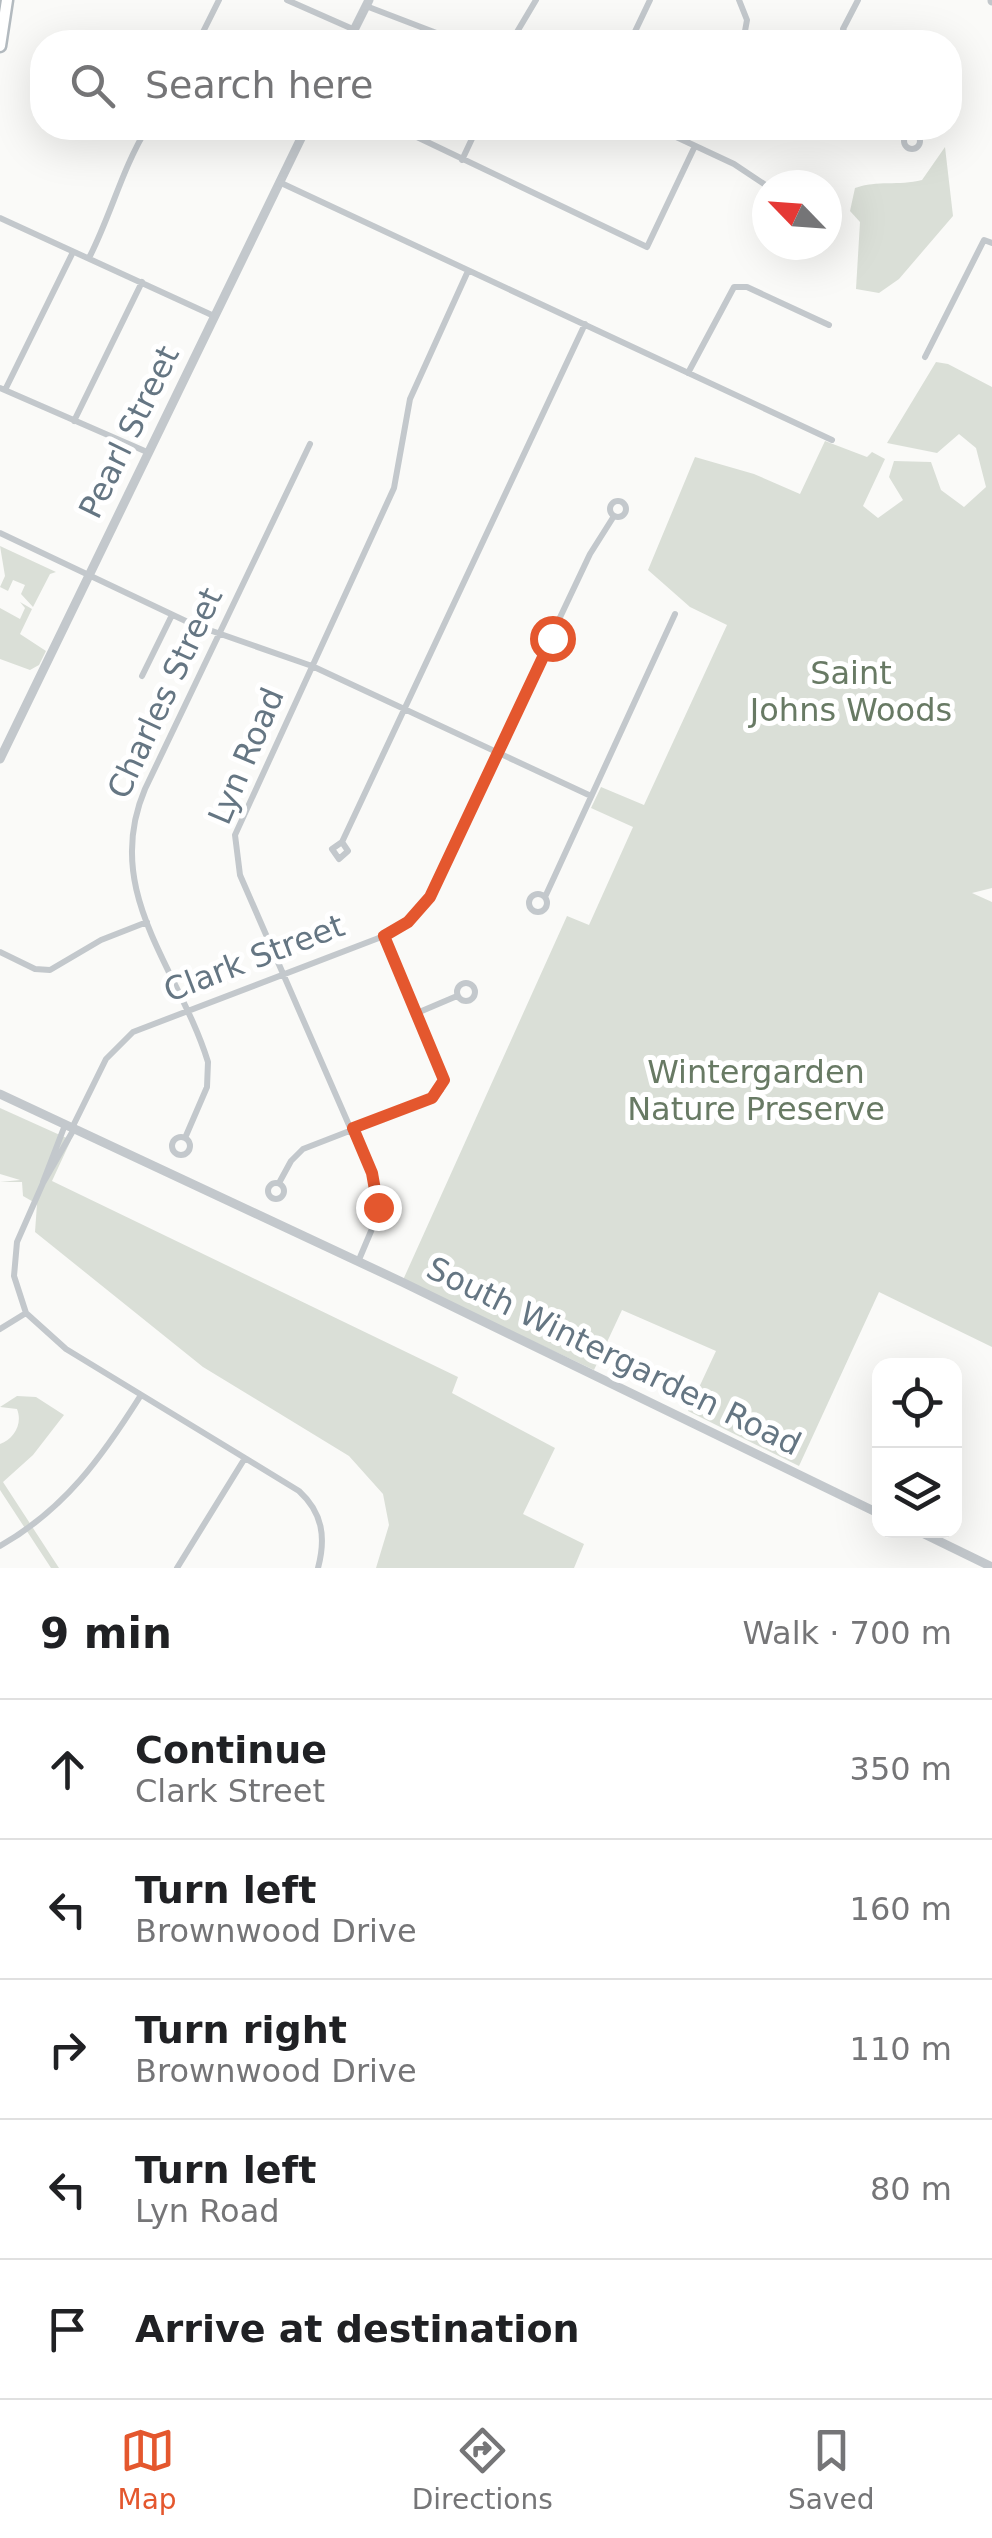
<!DOCTYPE html>
<html lang="en">
<head>
<meta charset="utf-8">
<style>
  body { margin:0; font-family:"DejaVu Sans",sans-serif; background:#f6f6f6; color:#202124 }
  .controls { position:absolute; right:30px; bottom:30px; display:grid; overflow:hidden; border-radius:20px; box-shadow:0 10px 40px #0002 }
  .controls button { width:90px; height:90px; display:grid; place-items:center; padding:0; border:0; border-bottom:2px solid #e0e0e0; background:#fff; color:#202124; font:50px sans-serif }
  .compass { position:absolute; left:752px; top:170px; width:90px; height:90px; border-radius:50%; background:#fff; box-shadow:0 10px 40px #0002; rotate:295deg }
  .stop { position:absolute; width:30px; height:30px; margin:-22px; border:8px solid #e4572e; border-radius:50%; background:#fff }
  .stop.end { background:#e4572e; border-color:#fff; box-shadow:0 2px 10px #0008 }
  .list { margin:0; padding:0; list-style:none }
  h2 { display:flex; justify-content:space-between; align-items:center; height:130px; margin:0; padding:0 40px; font-size:42px }
  h2 small { font-size:32px; font-weight:400; color:#757577 }
  .list li { display:grid; grid-template-columns:65px 1fr auto; gap:30px; align-items:center; box-sizing:border-box; height:140px; padding:0 40px; border-top:2px solid #e0e0e0 }
  .list b { display:block; font-size:38px; white-space:nowrap }
  .list p { margin:0; font-size:32px; white-space:nowrap; color:#757577 }
  .list em { font-size:32px; font-style:normal; color:#757577 }
  .icon { flex:none; width:55px; height:55px; fill:none; stroke:currentColor; stroke-width:2; stroke-linecap:round; stroke-linejoin:round }
  .map { position:relative; flex:none; width:992px; height:1568px; overflow:hidden }
  .search { position:absolute; background:#fff; box-shadow:0 10px 40px #0002; left:30px; right:30px; top:30px; height:110px; display:flex; align-items:center; gap:25px; box-sizing:border-box; padding:0 35px; border-radius:40px; color:#757577; font-size:38px }
  .sheet { height:830px; background:#fff }
  nav { display:flex; justify-content:space-around; align-items:center; box-sizing:border-box; height:140px; border-top:2px solid #e0e0e0; background:#fff; font-size:28px; color:#757577 }
  nav a { display:grid; justify-items:center; gap:5px }
  nav .on { color:#e4572e }
  .map>svg:first-child { display:block }
  .green { fill:#dadfd7 }
  .lines { fill:none; stroke-linecap:round; stroke-linejoin:round }
  .secondary-casing { stroke:#b3babf; stroke-width:15 }
  .minor { stroke:#c3c8cc; stroke-width:6 }
  .tertiary { stroke:#c3c8cc; stroke-width:9 }
  .secondary { stroke:#fff; stroke-width:10 }
  .route { stroke:#e4572e; stroke-width:12 }
  .labels { text-anchor:middle; stroke-width:10; stroke-linejoin:round; paint-order:stroke }
  .street-label { font-size:32px; fill:#657683; stroke:#fff }
  .park-label { font-size:32px; fill:#687a64; stroke:#fff }
</style>
</head>
<body>
<div class="map">
<svg width="992" height="1568" viewBox="0 0 992 1568">
  <rect width="100%" height="100%" fill="#fafaf8"/>
  <!-- green -->
  <path class="green" d="M945,147L953,216L899,279L879,293L856,289L860,222L850,211L855,188C878,180 898,186 922,180Z
    M936,362L948,364L992,387V888L972,893L992,902V1347L879,1292L799,1466L688,1411L716,1351L622,1310L594,1370L403,1280L567,916L589,925L633,827L591,808L601,787L644,805L727,625L690,607L648,570L695,457L754,474L800,494L825,441L867,457L872,452L885,459L863,506L878,518L903,500L889,477L894,461L931,462L941,490L964,507L986,487L976,448L959,434L937,453L887,443Z
    M0,546L56,572L50,574L33,607L21,594L25,585L13,580L8,591L0,587L5,576Z
    M20,602L32,609L20,634L46,651L39,665L30,670L0,659V608L20,619L25,608Z
    M0,1108L71,1140L52,1181L458,1377L452,1393L555,1448L523,1514L584,1544L574,1568H376L389,1525L383,1494L349,1456L203,1367L35,1232L37,1204L23,1196L22,1182H0L20,1180L0,1174Z
    M17,1396L36,1397L64,1415L33,1455L3,1482L59,1568H51L0,1490V1444C14,1439 23,1424 17,1409L0,1407Z"/>
  <g class="lines">
    <defs>
      <path id="secondary" d="M0,46L7,0"/>
    </defs>
    <!-- secondary casing -->
    <use href="#secondary" class="secondary-casing"/>
    <!-- minor -->
    <path class="minor" d="M287,0L355,30
      M739,0L747,20L743,42
      M858,0L843,29L846,35L862,42
      M366,6L460,42
      M198,42L219,0
      M511,42L536,0
      M630,42L650,0
      M398,128L647,247L695,146
      M657,128L734,164L767,186
      M904 141a8 8 0 1 1 16 0a8 8 0 1 1-16 0Z
      M462,160L477,128
      M279,182L832,440
      M0,218L214,316
      M89,258C111,215 122,169 147,128
      M925,357L984,240L992,243
      M688,373L734,287H747L829,325
      M0,388L147,452
      M5,390L73,252
      M74,421L142,282
      M610 509a8 8 0 1 1 16 0a8 8 0 1 1-16 0Z
      M0,533L192,624L312,666L591,796
      M142,676L172,615
      M342,842L348,851L339,859L332,849L342,842L585,324
      M529 903a9 9 0 1 1 18 0a9 9 0 1 1-18 0Z
      M545,897L675,614
      M0,952L35,969L50,970L101,940L147,922
      M457 992a9 9 0 1 1 18 0a9 9 0 1 1-18 0Z
      M417,1013L457,996
      M72,1128L106,1059L133,1032L384,936L422,909L590,554L614,516
      M74,1129L43,1183L17,1242L14,1276L26,1313L66,1349L299,1491C323,1513 326,1538 318,1568
      M172 1146a9 9 0 1 1 18 0a9 9 0 1 1-18 0Z
      M185,1138L207,1087L208,1062C179,968 101,892 145,789L310,444
      M43,1182L65,1125
      M268 1191a8 8 0 1 1 16 0a8 8 0 1 1-16 0Z
      M279,1183L291,1161L303,1149L432,1099L441,1090V1068L384,936
      M358,1262L377,1217L376,1187L240,875L235,835L394,488L410,399L468,271
      M0,1329L26,1313
      M0,1546C65,1509 102,1457 141,1395
      M177,1568L245,1458"/>
    <!-- tertiary -->
    <path class="tertiary" d="M992,0V1
      M348,42L369,0
      M0,759L306,128
      M0,1094L402,1282L880,1514
      M916,1530L992,1567"/>
    <!-- secondary -->
    <use href="#secondary" class="secondary"/>
  </g>
  <g class="lines">
    <!-- route -->
    <path class="route" d="M378,1207L372,1173L353,1128L432,1098L444,1080L384,936L408,922L430,897L552,638"/>
  </g>
  <g class="labels">
    <!-- street labels -->
    <g class="street-label">
      <text transform="translate(129 432) rotate(-64)" y="11">Pearl Street</text>
      <text transform="translate(165 693) rotate(-65)" y="11">Charles Street</text>
      <text transform="translate(246 756) rotate(-67)" y="11">Lyn Road</text>
      <text transform="translate(254 958) rotate(-21)" y="11">Clark Street</text>
      <text transform="translate(614 1356) rotate(26)" y="11">South Wintergarden Road</text>
    </g>
    <!-- park labels -->
    <g class="park-label">
      <text x="851" y="684">Saint<tspan x="851" dy="37">Johns Woods</tspan></text>
      <text x="756" y="1083">Wintergarden<tspan x="756" dy="37">Nature Preserve</tspan></text>
    </g>
  </g>
</svg>
<div class="controls">
<button><svg class="icon" aria-label="locate" viewBox="0 0 24 24"><circle cx="12" cy="12" r="6"/><path d="M12 2v4M12 18v4M2 12h4M18 12h4"/></svg></button>
<button><svg class="icon" aria-label="layers" viewBox="0 0 24 24"><path d="M12 4l9 5-9 5-9-5zM3 14l9 5 9-5"/></svg></button>
</div>
<svg class="compass" viewBox="-18 -18 36 36"><path d="M0-13l5 13h-10z" fill="#e53935"/><path d="M0 13l5-13h-10z" fill="#757577"/></svg>
<div class="stop" style="left:552px;top:638px"></div>
<div class="stop end" style="left:378px;top:1207px"></div>
<div class="search"><svg class="icon" aria-label="search" viewBox="0 0 24 24"><circle cx="10" cy="10" r="6"/><path d="M15 15l6 6"/></svg>Search here</div>
</div>
<section class="sheet">
<h2>9 min<small>Walk · 700 m</small></h2>
<ul class="list">
<li><svg class="icon" aria-label="ahead" viewBox="0 0 24 24"><path d="M12 20V5M6 11l6-6 6 6"/></svg><div><b>Continue</b><p>Clark Street</p></div><em>350 m</em></li>
<li><svg class="icon" aria-label="left" viewBox="0 0 24 24"><path d="M17 20v-9H6M10 6l-5 5 5 5"/></svg><div><b>Turn left</b><p>Brownwood Drive</p></div><em>160 m</em></li>
<li><svg class="icon" aria-label="right" viewBox="0 0 24 24"><path d="M7 20v-9h11M14 6l5 5-5 5"/></svg><div><b>Turn right</b><p>Brownwood Drive</p></div><em>110 m</em></li>
<li><svg class="icon" aria-label="left" viewBox="0 0 24 24"><path d="M17 20v-9H6M10 6l-5 5 5 5"/></svg><div><b>Turn left</b><p>Lyn Road</p></div><em>80 m</em></li>
<li><svg class="icon" aria-label="arrive" viewBox="0 0 24 24"><path d="M6 21V4h12l-3 4 3 4H6"/></svg><div><b>Arrive at destination</b></div></li>
</ul>
</section>
<nav>
<a class="on"><svg class="icon" aria-label="map" viewBox="0 0 24 24"><path d="M3 6l6-2 6 2 6-2v14l-6 2-6-2-6 2zM9 4v14M15 6v14"/></svg>Map</a>
<a><svg class="icon" aria-label="directions" viewBox="0 0 24 24"><path d="M12 3l9 9-9 9-9-9zM9 14v-3h6M13 9l2 2-2 2"/></svg>Directions</a>
<a><svg class="icon" aria-label="saved" viewBox="0 0 24 24"><path d="M7 4h10v16l-5-4-5 4z"/></svg>Saved</a>
</nav>
</body>
</html>
